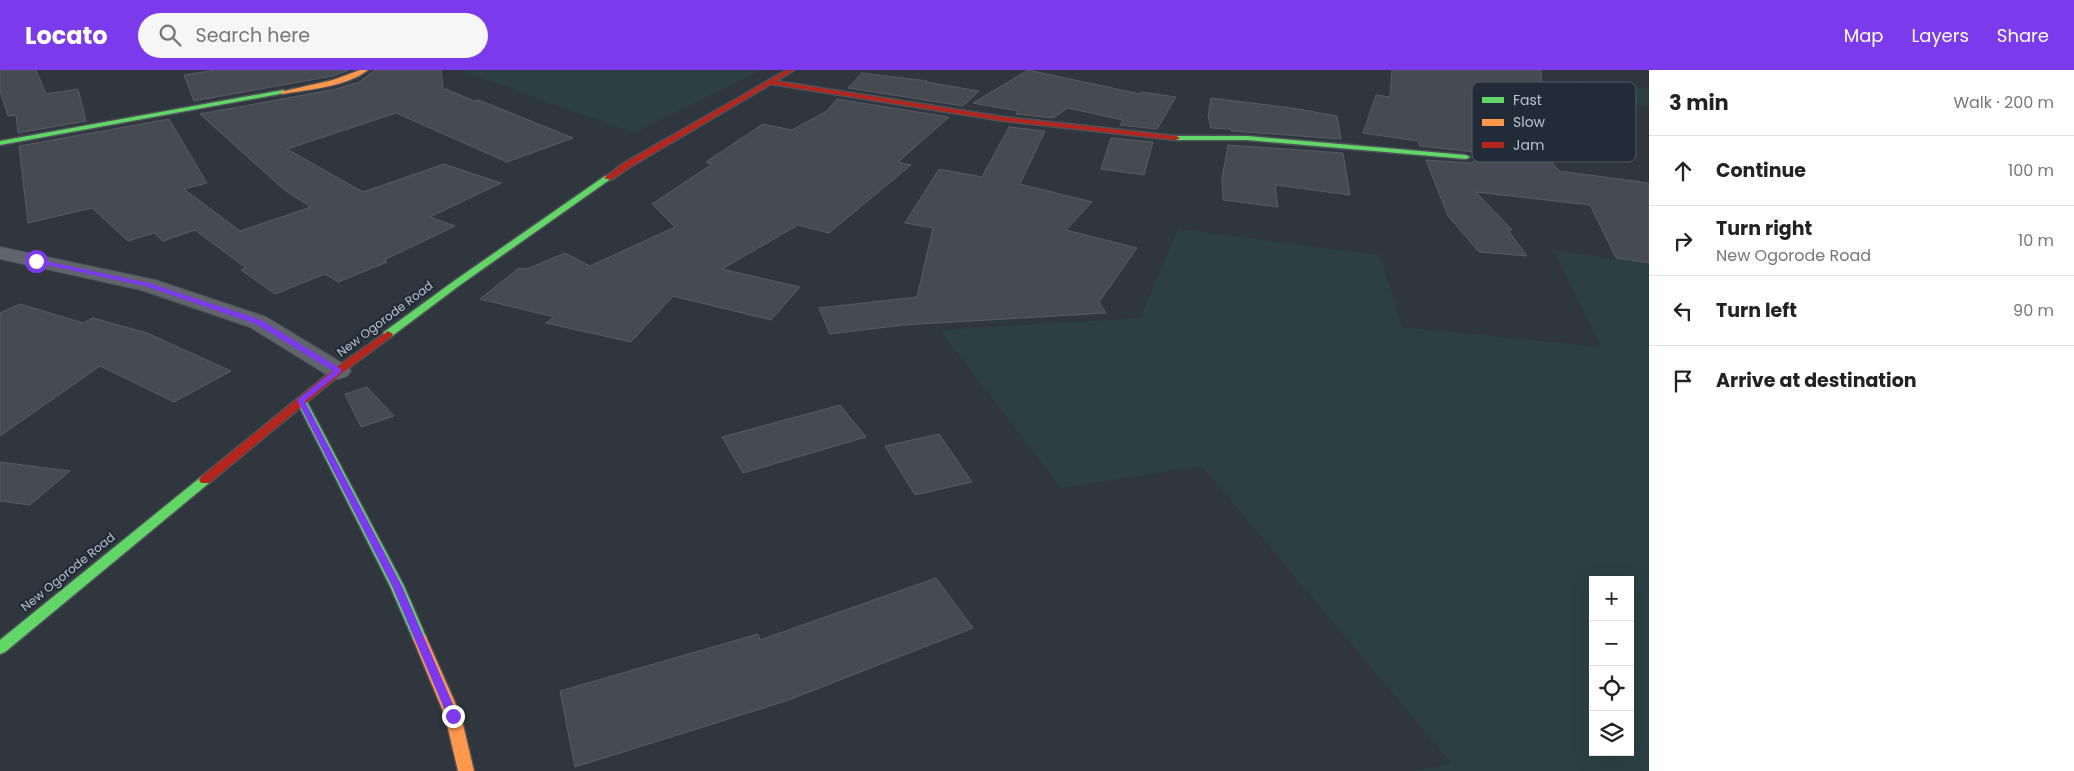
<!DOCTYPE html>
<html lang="en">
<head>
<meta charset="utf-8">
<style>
  body { margin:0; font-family:Poppins,sans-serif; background:#f6f6f6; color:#222 }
  .controls { position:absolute; right:15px; bottom:15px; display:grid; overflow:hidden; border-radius:0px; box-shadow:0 5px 20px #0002 }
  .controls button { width:45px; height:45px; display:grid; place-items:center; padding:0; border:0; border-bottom:1px solid #e0e0e0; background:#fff; color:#222; font:25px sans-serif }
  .stop { position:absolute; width:15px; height:15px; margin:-11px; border:4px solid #7c3aed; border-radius:50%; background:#fff }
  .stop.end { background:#7c3aed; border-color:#fff; box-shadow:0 1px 5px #0008 }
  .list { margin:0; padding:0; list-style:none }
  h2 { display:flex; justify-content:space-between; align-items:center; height:65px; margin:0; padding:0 20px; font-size:21px }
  h2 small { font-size:16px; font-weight:400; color:#767676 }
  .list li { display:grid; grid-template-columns:32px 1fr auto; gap:15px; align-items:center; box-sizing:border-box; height:70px; padding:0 20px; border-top:1px solid #e0e0e0 }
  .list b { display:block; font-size:19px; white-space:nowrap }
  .list p { margin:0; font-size:16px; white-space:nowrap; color:#767676 }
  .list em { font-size:16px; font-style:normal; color:#767676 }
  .icon { flex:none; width:28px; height:28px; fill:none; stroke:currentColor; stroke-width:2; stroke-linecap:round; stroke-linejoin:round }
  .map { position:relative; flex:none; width:1649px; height:701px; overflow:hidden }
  header { display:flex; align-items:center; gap:30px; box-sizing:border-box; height:70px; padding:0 25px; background:#7c3aed; color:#fff }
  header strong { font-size:24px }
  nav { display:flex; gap:28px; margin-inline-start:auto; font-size:18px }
  .search { width:350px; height:45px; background:#f6f6f6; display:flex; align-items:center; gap:12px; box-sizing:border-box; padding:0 18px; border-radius:28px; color:#767676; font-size:19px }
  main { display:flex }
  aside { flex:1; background:#fff }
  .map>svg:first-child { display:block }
  .green { fill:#2c4043; fill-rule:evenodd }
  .building { fill:#464b52; stroke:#585d65 }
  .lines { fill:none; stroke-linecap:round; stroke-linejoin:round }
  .street-casing { stroke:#4d5258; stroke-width:2 }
  .fast-casing { stroke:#4d5258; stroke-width:3 }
  .slow-casing { stroke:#4d5258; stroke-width:3 }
  .jam-casing { stroke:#4d5258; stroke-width:3 }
  .street { fill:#60646b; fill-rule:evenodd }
  .fast { fill:#63d668; fill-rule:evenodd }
  .slow { fill:#ff974d; fill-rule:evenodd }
  .jam { fill:#b3261e; fill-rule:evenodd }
  .route { fill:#7c3aed }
  .labels { text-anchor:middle; stroke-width:4.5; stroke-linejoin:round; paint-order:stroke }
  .street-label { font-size:12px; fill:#bbc2cd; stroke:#222c39 }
  .key { fill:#222c39; stroke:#505965; stroke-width:1 }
  .key-label { font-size:14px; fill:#bbc2cd }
</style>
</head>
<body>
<header>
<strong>Locato</strong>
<div class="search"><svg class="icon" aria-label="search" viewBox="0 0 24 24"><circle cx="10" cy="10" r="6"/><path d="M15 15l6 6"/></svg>Search here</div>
<nav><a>Map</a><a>Layers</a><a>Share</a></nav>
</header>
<main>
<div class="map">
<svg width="1649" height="701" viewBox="0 0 1649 701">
  <rect width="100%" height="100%" fill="#2f363d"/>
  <!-- green -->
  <path class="green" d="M460,0H761L634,63Z
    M1575,11L1649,18V37L1586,29Z
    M1178,159L1380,185L1402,257L1601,277L1553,180L1649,194V701H1409L1452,694L1202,396L1061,418L940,260L1140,248ZM1593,510H1630V682H1593Z"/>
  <!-- building -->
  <path class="building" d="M0,0H36L46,24L78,19L86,51L18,63L16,45L8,46L0,21Z
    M216,0H349L333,6L194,31L184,5Z
    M375,0H441L443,18L474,31L479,30L573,68L507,92L396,43L287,79L363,122L444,94L501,113L430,147L455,156L384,190L387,192L338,212L325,204L275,224L241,200L246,198L195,160L163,171L154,163L128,171L92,138L28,153L19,76L169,49L207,113L184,119L240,161L311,137L283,119L200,44L336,19L359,12Z
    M1028,0L1140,24L1142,22L1176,27L1157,59L1120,55L1123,50L1068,38L1053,48L1016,44L1018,41L973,33Z
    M1392,0H1541L1544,82L1559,101L1649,113V193L1616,188L1590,135L1476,122L1512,160H1508L1527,186L1479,182L1448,146L1426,90L1472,93L1477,87L1474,82L1420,76L1418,71L1363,63L1376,25L1390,27Z
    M862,3L927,11L926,12L979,21L963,36L848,18Z
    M1211,28L1292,38L1337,46L1341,69L1231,61V59L1211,58L1208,46Z
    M837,29L949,47L898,92L911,95L829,163L798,155L722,199L800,217L771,250L673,226L631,272L546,253L554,247L480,229L519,198L527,199L565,183L590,196L675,157L652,134L712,94L706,92L763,54L792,60L827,41Z
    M1009,57L1045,61L1020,114L1092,132L1066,160L1137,178L1099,232L1106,243L903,255L830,264L819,238L917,227L933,158L905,153L939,99L982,107Z
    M1111,68L1153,72L1144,105L1101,99Z
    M1228,75L1343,83L1350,125L1275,115L1278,137L1223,130L1222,108Z
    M20,234L83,253L93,248L147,263L231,301L174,332L100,296L0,366V243Z
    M367,317L394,346L361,357L345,324Z
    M840,335L866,367L743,403L722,367Z
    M939,364L972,412L915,425L885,376Z
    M0,392L70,401L30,435L0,431Z
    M936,508L973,558L786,631L575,697L560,621L758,564L760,570Z"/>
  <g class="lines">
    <defs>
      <path id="street" d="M0,177L155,210L266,247L347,296L351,301L347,306L338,309L329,306L250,257L141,220L0,189Z"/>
      <path id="fast" d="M283,20L285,21V23L0,75V71Z
        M1173,66H1247L1466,85L1470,87L1466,89L1247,70H1176L1172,68Z
        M605,106L612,108L460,215L392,266H384L383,264L384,262L454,211Z
        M301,327L306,330L404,516L427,569L425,573L420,575L415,573L413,569L390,516L296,330Z
        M205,406L211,410L209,413L5,582L0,584V570L201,407Z"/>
      <path id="slow" d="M360,0H368C346,17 310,19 283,24L280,22L333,10Z
        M420,563L425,565L427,569L461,646L474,701H458L445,646L413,569L415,565Z"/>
      <path id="jam" d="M787,0H794L776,11L1004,47L1176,66L1180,68L1176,70L1004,51L771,14L630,97L611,110L604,108L624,93Z
        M388,261L393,264L392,266L342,303L209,413H201L199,410L201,407L334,299Z"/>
    </defs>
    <!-- street casing -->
    <use href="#street" class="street-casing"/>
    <!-- fast casing -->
    <use href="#fast" class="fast-casing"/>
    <!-- slow casing -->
    <use href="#slow" class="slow-casing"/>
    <!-- jam casing -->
    <use href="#jam" class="jam-casing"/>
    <!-- street -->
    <use href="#street" class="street"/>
    <!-- fast -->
    <use href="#fast" class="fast"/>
    <!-- slow -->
    <use href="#slow" class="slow"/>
    <!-- jam -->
    <use href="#jam" class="jam"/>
  </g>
  <!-- route -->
  <path class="route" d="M36,189L149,213L261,250L341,299V302L305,331L402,516L458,646L457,650H449L392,516L297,330L333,301L256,254L145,216L33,192L32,191Z"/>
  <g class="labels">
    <!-- street labels -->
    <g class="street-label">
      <text transform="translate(385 249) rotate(-37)" y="4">New Ogorode Road</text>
      <text transform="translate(68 502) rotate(-39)" y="4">New Ogorode Road</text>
    </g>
  </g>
  <!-- legend -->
  <rect x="1472" y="12" width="164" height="80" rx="8" class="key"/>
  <rect x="1482" y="27" width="22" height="6" fill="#63d668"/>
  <rect x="1482" y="49" width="22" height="7" fill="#ff974d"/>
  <rect x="1482" y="72" width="22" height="6" fill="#b3261e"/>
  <g class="key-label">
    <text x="1513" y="35">Fast</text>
    <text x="1513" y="57">Slow</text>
    <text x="1513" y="80">Jam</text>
  </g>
</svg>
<div class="controls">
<button>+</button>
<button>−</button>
<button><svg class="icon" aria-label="locate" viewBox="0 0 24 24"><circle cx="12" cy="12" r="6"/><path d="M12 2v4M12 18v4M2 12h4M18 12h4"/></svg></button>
<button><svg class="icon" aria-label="layers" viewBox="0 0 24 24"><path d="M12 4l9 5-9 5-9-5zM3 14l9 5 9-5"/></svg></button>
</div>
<div class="stop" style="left:36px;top:191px"></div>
<div class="stop end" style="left:453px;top:646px"></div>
</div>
<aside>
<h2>3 min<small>Walk · 200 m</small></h2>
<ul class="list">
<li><svg class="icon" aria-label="ahead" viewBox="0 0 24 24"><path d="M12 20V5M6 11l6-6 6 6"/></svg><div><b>Continue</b></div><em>100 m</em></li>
<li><svg class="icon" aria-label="right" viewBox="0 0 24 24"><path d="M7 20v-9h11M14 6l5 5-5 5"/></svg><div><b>Turn right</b><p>New Ogorode Road</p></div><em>10 m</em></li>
<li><svg class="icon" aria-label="left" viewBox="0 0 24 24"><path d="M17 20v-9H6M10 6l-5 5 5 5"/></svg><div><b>Turn left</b></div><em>90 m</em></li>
<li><svg class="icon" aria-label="arrive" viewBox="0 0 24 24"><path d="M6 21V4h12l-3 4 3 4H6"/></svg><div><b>Arrive at destination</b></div></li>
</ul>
</aside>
</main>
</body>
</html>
